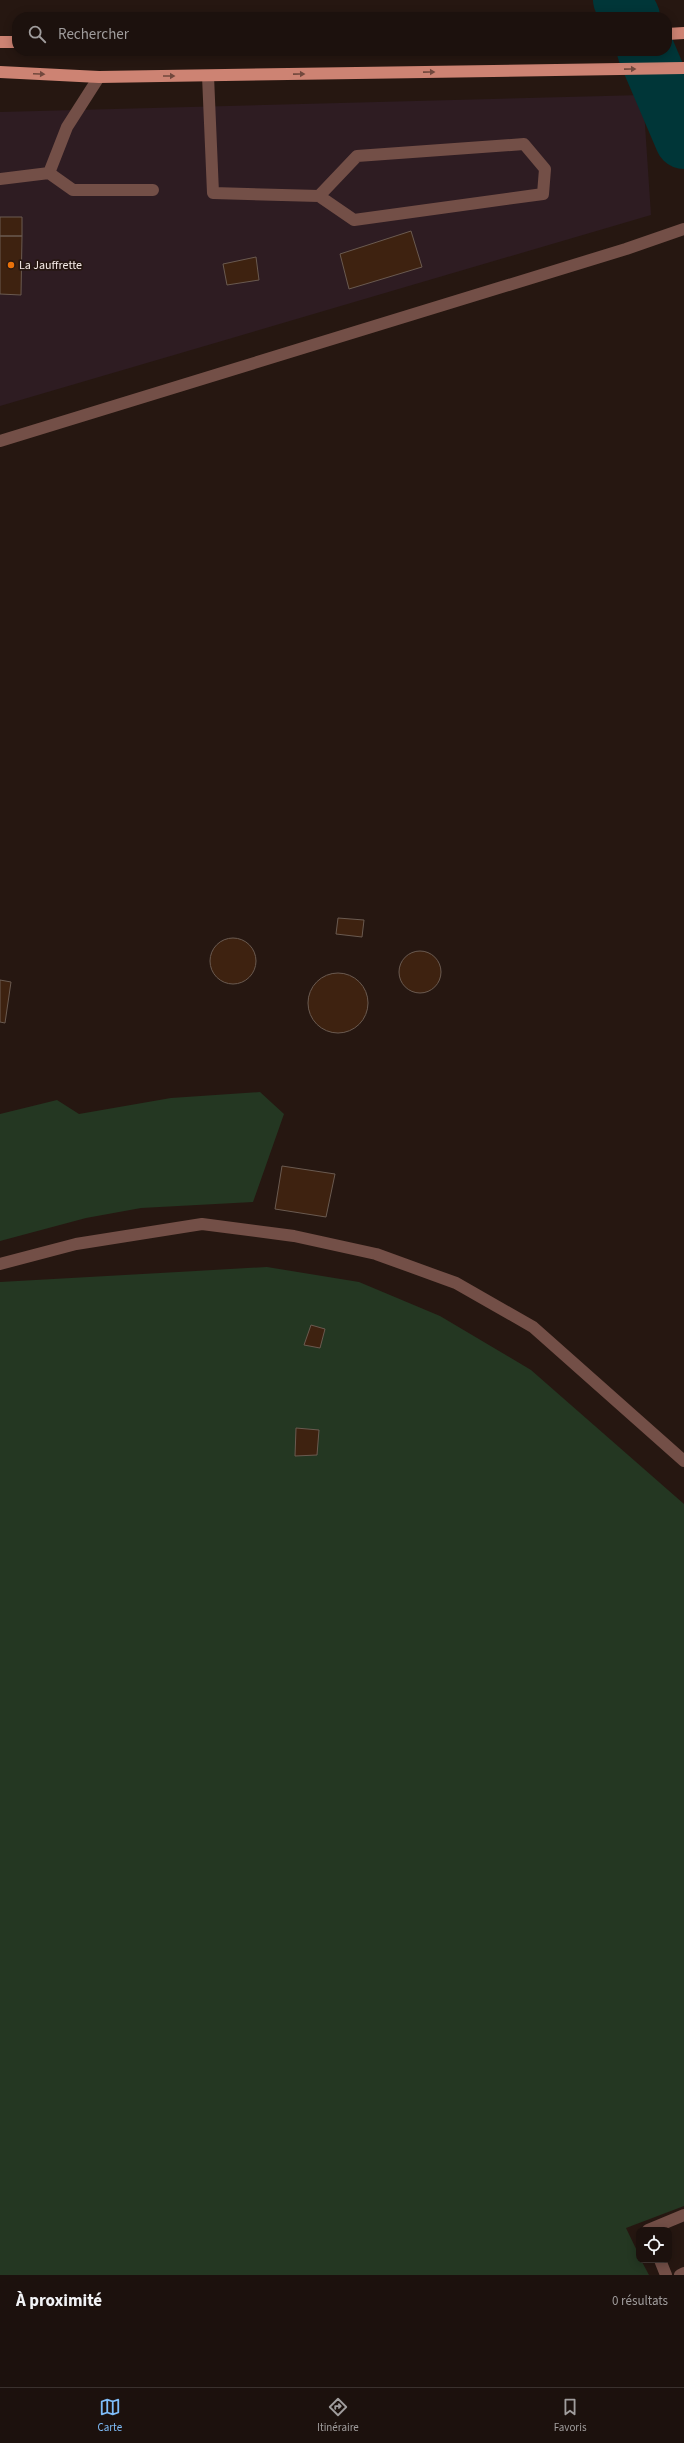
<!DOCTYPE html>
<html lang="fr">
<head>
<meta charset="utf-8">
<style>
  body { margin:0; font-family:"Source Sans 3",sans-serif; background:#251a16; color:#f1f3f6 }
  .controls { position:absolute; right:12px; bottom:12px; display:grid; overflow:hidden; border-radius:8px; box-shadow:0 2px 10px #0003 }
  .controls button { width:36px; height:36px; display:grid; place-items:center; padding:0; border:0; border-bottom:1px solid #3a312e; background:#1c110d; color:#f1f3f6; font:20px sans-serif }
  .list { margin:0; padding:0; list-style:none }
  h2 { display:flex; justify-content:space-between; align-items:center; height:52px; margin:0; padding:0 16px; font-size:17px }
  h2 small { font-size:13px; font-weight:400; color:#a09d9d }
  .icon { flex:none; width:22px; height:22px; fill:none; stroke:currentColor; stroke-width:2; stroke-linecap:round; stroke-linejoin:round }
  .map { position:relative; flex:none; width:684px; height:2275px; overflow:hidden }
  .search { position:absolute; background:#1c110d; box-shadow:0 2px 10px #0003; left:12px; right:12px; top:12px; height:44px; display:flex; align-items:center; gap:10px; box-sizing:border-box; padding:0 14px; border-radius:16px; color:#a09d9d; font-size:15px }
  .sheet { height:112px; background:#1c110d }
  nav { display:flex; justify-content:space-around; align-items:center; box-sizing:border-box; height:56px; border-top:1px solid #3a312e; background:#1c110d; font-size:11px; color:#a09d9d }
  nav a { display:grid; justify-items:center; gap:2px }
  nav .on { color:#7fbdf9 }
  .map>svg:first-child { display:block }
  .industrial { fill:#2e1c22 }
  .green { fill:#243722 }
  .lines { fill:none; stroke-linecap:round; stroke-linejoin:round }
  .river { stroke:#003638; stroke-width:58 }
  .building { fill:#3e2210; stroke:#6a5a50 }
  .lane { stroke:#734f47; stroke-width:12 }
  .street { stroke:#734f47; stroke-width:12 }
  .primary { stroke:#cd8373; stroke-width:12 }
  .oneway { fill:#71483d }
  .food-dot { fill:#e8710a; stroke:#261711; stroke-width:1.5 }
  .labels { text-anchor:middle; stroke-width:3.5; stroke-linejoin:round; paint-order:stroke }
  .poi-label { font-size:12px; fill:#f6ebe7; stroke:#261711; text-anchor:start }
</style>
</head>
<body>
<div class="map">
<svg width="684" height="2275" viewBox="0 0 684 2275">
  <rect width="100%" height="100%" fill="#261711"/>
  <!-- industrial -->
  <path class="industrial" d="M643,95L651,215L0,406V112Z"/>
  <!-- green -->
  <path class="green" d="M260,1092L284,1114L253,1202L141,1208L86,1218L0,1241V1114L57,1100L79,1114L171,1098Z
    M267,1267L359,1282L440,1316L531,1370L684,1504V2206L626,2228L639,2255V2260H641L649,2275H0V1282Z"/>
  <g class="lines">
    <!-- river -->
    <path class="river" d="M622,0L631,17
      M646,51L684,140"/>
  </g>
  <!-- building -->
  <path class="building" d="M0,217H22V236H0Z
    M411,231L422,267L349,289L340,254Z
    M0,236H22L21,295L0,294Z
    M256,257L259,280L227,285L223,264Z
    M338,918L364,920L362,937L336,934Z
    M210 961a23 23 0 1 1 46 0a23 23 0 1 1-46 0Z
    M399 972a21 21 0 1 1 42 0a21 21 0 1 1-42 0Z
    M308 1003a30 30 0 1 1 60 0a30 30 0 1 1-60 0Z
    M0,980L11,982L5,1023L0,1022Z
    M282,1166L335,1174L326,1217L275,1209Z
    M311,1325L325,1329L320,1348L304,1345Z
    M296,1428L319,1430L317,1455L295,1456Z"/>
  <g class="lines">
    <!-- lane -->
    <path class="lane" d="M208,76L213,193L319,196L354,220L543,194L545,169L524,144L357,156L319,196
      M49,173L73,190H153
      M0,179L49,173L67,127L99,77
      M648,2230L684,2215
      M660,2260L666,2275
      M680,2275L684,2273"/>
    <!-- street -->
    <path class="street" d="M0,441L626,249L684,229
      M0,1264L76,1244L202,1224L294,1236L376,1254L456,1283L533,1327L684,1461"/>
    <!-- primary -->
    <path class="primary" d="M667,34L684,33
      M0,42H17
      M0,72L99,77L684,68"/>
  </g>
  <!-- one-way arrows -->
  <defs><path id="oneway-solid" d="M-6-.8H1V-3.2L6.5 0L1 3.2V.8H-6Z"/></defs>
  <g class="oneway">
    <use href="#oneway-solid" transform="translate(630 69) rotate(-1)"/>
    <use href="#oneway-solid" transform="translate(429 72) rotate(-1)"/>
    <use href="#oneway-solid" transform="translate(39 74) rotate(2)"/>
    <use href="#oneway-solid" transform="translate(299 74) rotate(-1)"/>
    <use href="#oneway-solid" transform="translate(169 76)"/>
  </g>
  <!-- markers -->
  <circle class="food-dot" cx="11" cy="265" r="4"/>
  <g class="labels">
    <!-- poi labels -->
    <g class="poi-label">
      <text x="19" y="269">La Jauffrette</text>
    </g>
  </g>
</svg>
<div class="controls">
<button><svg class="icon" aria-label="locate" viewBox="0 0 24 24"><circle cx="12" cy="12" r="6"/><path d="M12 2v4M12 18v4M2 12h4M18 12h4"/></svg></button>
</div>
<div class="search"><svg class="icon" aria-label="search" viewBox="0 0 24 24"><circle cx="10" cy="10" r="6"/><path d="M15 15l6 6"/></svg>Rechercher</div>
</div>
<section class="sheet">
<h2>À proximité<small>0 résultats</small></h2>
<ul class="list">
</ul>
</section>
<nav>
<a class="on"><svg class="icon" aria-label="map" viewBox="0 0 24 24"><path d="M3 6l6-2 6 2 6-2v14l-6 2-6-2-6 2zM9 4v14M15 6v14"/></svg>Carte</a>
<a><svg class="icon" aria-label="directions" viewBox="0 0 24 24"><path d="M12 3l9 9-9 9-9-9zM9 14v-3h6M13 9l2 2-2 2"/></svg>Itinéraire</a>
<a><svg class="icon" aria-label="saved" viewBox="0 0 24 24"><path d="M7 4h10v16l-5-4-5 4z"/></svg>Favoris</a>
</nav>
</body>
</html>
